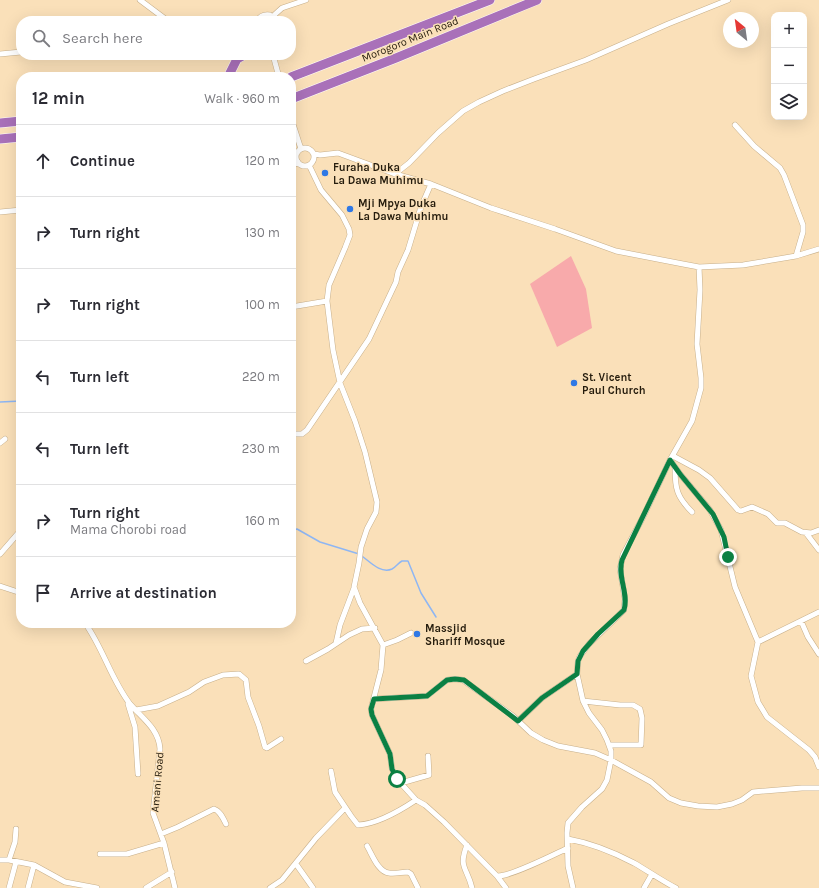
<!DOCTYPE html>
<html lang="en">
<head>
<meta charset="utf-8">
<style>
  body { margin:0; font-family:Karla,sans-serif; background:#f2f2f3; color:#2b2b33 }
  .controls { position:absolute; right:12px; top:12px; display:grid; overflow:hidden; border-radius:8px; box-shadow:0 4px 16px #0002 }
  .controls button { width:36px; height:36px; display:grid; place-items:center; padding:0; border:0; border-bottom:1px solid #e1e1e2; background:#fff; color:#2b2b33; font:20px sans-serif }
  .compass { position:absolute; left:723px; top:12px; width:36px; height:36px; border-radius:50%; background:#fff; box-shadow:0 4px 16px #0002; rotate:331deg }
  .stop { position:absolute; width:12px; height:12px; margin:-9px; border:3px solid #0b8043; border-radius:50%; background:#fff }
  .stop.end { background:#0b8043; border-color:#fff; box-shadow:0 1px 4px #0008 }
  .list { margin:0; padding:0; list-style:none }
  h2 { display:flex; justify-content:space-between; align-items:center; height:52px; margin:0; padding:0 16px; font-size:17px }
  h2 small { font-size:13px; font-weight:400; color:#7c7c81 }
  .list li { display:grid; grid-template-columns:26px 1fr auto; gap:12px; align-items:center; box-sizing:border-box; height:72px; padding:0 16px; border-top:1px solid #e1e1e2 }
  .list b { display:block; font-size:15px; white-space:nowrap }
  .list p { margin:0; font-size:13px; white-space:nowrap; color:#7c7c81 }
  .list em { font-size:13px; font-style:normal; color:#7c7c81 }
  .icon { flex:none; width:22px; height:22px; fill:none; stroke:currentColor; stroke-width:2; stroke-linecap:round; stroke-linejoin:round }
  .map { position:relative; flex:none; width:819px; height:888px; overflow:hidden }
  .search { position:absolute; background:#fff; box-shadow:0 4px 16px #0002; left:16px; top:16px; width:280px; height:44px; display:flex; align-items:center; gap:10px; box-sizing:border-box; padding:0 14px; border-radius:16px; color:#7c7c81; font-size:15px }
  .panel { position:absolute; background:#fff; box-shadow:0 4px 16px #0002; left:16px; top:72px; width:280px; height:556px; border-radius:16px }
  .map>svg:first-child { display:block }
  .green { fill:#f8aaab }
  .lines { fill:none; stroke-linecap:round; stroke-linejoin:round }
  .stream { stroke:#8eb6f3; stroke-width:1.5 }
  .street-casing { stroke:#c7af8a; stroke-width:6 }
  .highway-casing { stroke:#fff; stroke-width:10 }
  .street { stroke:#fff; stroke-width:5 }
  .highway { stroke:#a971b9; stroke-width:9 }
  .route { stroke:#0b8043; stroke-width:5 }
  .poi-dot { fill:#2f78e5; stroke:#fae0b9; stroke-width:1.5 }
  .labels { text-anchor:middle; stroke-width:3; stroke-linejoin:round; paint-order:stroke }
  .street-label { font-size:11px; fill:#251c0d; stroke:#fae0b9 }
  .poi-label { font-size:11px; font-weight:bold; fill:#251c0d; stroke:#fae0b9; text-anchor:start }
</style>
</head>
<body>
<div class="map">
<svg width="819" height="888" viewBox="0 0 819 888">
  <rect width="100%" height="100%" fill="#fae0b9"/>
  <!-- green -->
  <path class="green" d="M571,256L586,289L592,328L557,347L530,284Z"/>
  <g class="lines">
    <!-- stream -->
    <path class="stream" d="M0,402L21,401
      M291,531L297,529L320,542L359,554
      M362,556C370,562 381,574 392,569C396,567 398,563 402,561H408L421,593L436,617"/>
    <defs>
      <path id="street" d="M140,0L168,21
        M272,17L282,8L306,0
        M249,21H250
        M257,21C260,16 264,14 270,15L275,21
        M0,54L21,52
        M273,55L279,77
        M291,118L301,149
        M735,125L754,146L780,168L784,175L803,225V232L796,256
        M296 157a9 9 0 1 1 18 0a9 9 0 1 1-18 0Z
        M314,154L320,155L338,153L395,174L431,184L491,208L555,229L616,251L683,264L699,267L743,265L796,256L819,249
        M309,165L321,190L342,215L349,229L350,235L345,248L329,285L327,301L333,350L340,383L355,421L365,452L377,502L376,512L367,529L361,547L359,563L354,587L360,603L383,645L381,670L371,709L372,715L390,754L392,769L397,779L416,800L425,805L444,822L497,876C510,877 553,855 568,848
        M291,167L298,162
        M395,174L409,163L438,133L463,111L479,102L503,91L534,79L586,60L668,24L728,0
        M0,212L21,210
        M291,307L327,301
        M291,434H302L307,430L369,339L396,282L398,272L408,250L421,207L431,184
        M0,443L5,439
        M673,456L699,470L710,478L738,510L741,511L752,507L768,514L777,523H785L802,532L811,533L819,530
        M670,460L680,474L710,510L721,530L735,587L758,642L751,676L758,702L767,717L809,750L815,757L819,767
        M675,468C675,489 677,497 692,512
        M806,533L819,550
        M0,554L21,530
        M0,586L21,593
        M801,621L808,637L819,654
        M85,623C103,648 111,679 130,704C142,718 159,729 160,749L153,813L164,843L175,888
        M758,642L819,612
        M336,643L340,625L354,588
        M383,645L397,640L411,633
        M306,661L328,649L349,635L362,629L375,628
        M374,699L427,696L447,680L455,679L463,680L513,716L531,733L543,740L558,746L595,753L611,760L651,782L669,798L681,803L698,806L717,807L732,804L742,800L753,792L802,788H819
        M583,701L620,705H633L640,709L642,718L641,745H610
        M128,704L135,727L138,774
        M136,710L158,706L189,692L204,682L223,675L239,674L246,680L248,697L259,726L265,747L267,748L281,739
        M518,721L542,698L577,674
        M331,771L335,792L351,816L358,825C377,824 401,810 416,800
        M401,783L429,775L428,756
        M161,834L178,827L214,809C220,811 223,818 226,824
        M568,839C590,843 613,852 634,863C648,871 662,881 676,888
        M467,845C458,868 467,867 472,888
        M367,846C372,854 378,872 389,873C395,874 402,872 408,872L411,874L418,888
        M100,854H127L164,843
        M0,860H9L34,865L65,882L97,888
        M9,860L15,842L16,829
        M296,864L313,888
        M497,876L506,888
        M9,888L16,862
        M28,888L34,865
        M146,888L172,872
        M270,888L282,880L316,838L345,808
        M573,888L568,866L567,833L568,823L582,807L602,789L607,780L611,760V751L607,740L602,730L589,713L583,701L577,674L578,661L580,656L589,644L624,610L625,599L620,569L623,555L643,517L670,460L692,421L701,388V378L697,344L700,290L699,267
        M644,888L652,874"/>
      <path id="highway" d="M228,77L237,59L244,55
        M291,77L490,0
        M291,99L396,58L537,0
        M0,123L21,121
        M0,139L21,137"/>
    </defs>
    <!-- street casing -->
    <use href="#street" class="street-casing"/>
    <!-- highway casing -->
    <use href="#highway" class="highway-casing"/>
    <!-- street -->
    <use href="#street" class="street"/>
    <!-- highway -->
    <use href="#highway" class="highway"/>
  </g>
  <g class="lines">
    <!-- route -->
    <path class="route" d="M397,779L392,769L390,754L372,715L371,709L374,699L427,696L447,680L455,679L464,680L518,721L542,698L577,674L578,661L583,651L598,634L624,610C629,593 617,577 622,560L670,460L680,474L713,514L724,537L728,557"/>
  </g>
  <!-- markers -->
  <g class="poi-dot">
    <circle cx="325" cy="173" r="4"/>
    <circle cx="350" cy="209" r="4"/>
    <circle cx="574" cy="383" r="4"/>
    <circle cx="417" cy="634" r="4"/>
  </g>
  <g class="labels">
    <!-- street labels -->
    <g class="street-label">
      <text transform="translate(410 39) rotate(-22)" y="4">Morogoro Main Road</text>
      <text transform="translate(157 782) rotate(-85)" y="4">Amani Road</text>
    </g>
    <!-- poi labels -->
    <g class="poi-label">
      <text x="333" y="171">Furaha Duka<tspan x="333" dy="13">La Dawa Muhimu</tspan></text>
      <text x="358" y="207">Mji Mpya Duka<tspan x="358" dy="13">La Dawa Muhimu</tspan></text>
      <text x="582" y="381">St. Vicent<tspan x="582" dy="13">Paul Church</tspan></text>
      <text x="425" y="632">Massjid<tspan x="425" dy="13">Shariff Mosque</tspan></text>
    </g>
  </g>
</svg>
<div class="controls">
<button>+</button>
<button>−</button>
<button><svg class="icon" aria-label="layers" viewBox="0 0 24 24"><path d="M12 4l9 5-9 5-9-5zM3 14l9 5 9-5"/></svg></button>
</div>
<svg class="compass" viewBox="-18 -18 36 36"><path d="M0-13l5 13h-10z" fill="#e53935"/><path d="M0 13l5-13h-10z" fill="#7c7c81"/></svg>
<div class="stop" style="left:397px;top:779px"></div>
<div class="stop end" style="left:728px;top:557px"></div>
<div class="search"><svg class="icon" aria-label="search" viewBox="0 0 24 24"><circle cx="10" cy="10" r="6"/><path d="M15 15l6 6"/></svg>Search here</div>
<section class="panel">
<h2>12 min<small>Walk · 960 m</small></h2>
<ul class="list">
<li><svg class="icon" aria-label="ahead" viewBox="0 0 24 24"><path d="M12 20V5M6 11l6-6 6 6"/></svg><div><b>Continue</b></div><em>120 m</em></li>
<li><svg class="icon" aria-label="right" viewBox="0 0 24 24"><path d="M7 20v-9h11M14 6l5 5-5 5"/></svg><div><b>Turn right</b></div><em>130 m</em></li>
<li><svg class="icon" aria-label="right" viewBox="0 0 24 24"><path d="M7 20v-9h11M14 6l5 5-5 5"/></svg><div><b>Turn right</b></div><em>100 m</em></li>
<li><svg class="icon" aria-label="left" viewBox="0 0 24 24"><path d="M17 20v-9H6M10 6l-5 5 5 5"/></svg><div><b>Turn left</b></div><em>220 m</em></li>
<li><svg class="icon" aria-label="left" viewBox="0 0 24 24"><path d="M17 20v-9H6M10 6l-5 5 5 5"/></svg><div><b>Turn left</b></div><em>230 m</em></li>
<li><svg class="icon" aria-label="right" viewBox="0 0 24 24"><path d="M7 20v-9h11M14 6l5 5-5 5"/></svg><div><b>Turn right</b><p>Mama Chorobi road</p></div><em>160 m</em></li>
<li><svg class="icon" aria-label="arrive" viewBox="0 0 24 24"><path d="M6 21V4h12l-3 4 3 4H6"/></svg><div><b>Arrive at destination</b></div></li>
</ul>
</section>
</div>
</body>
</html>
